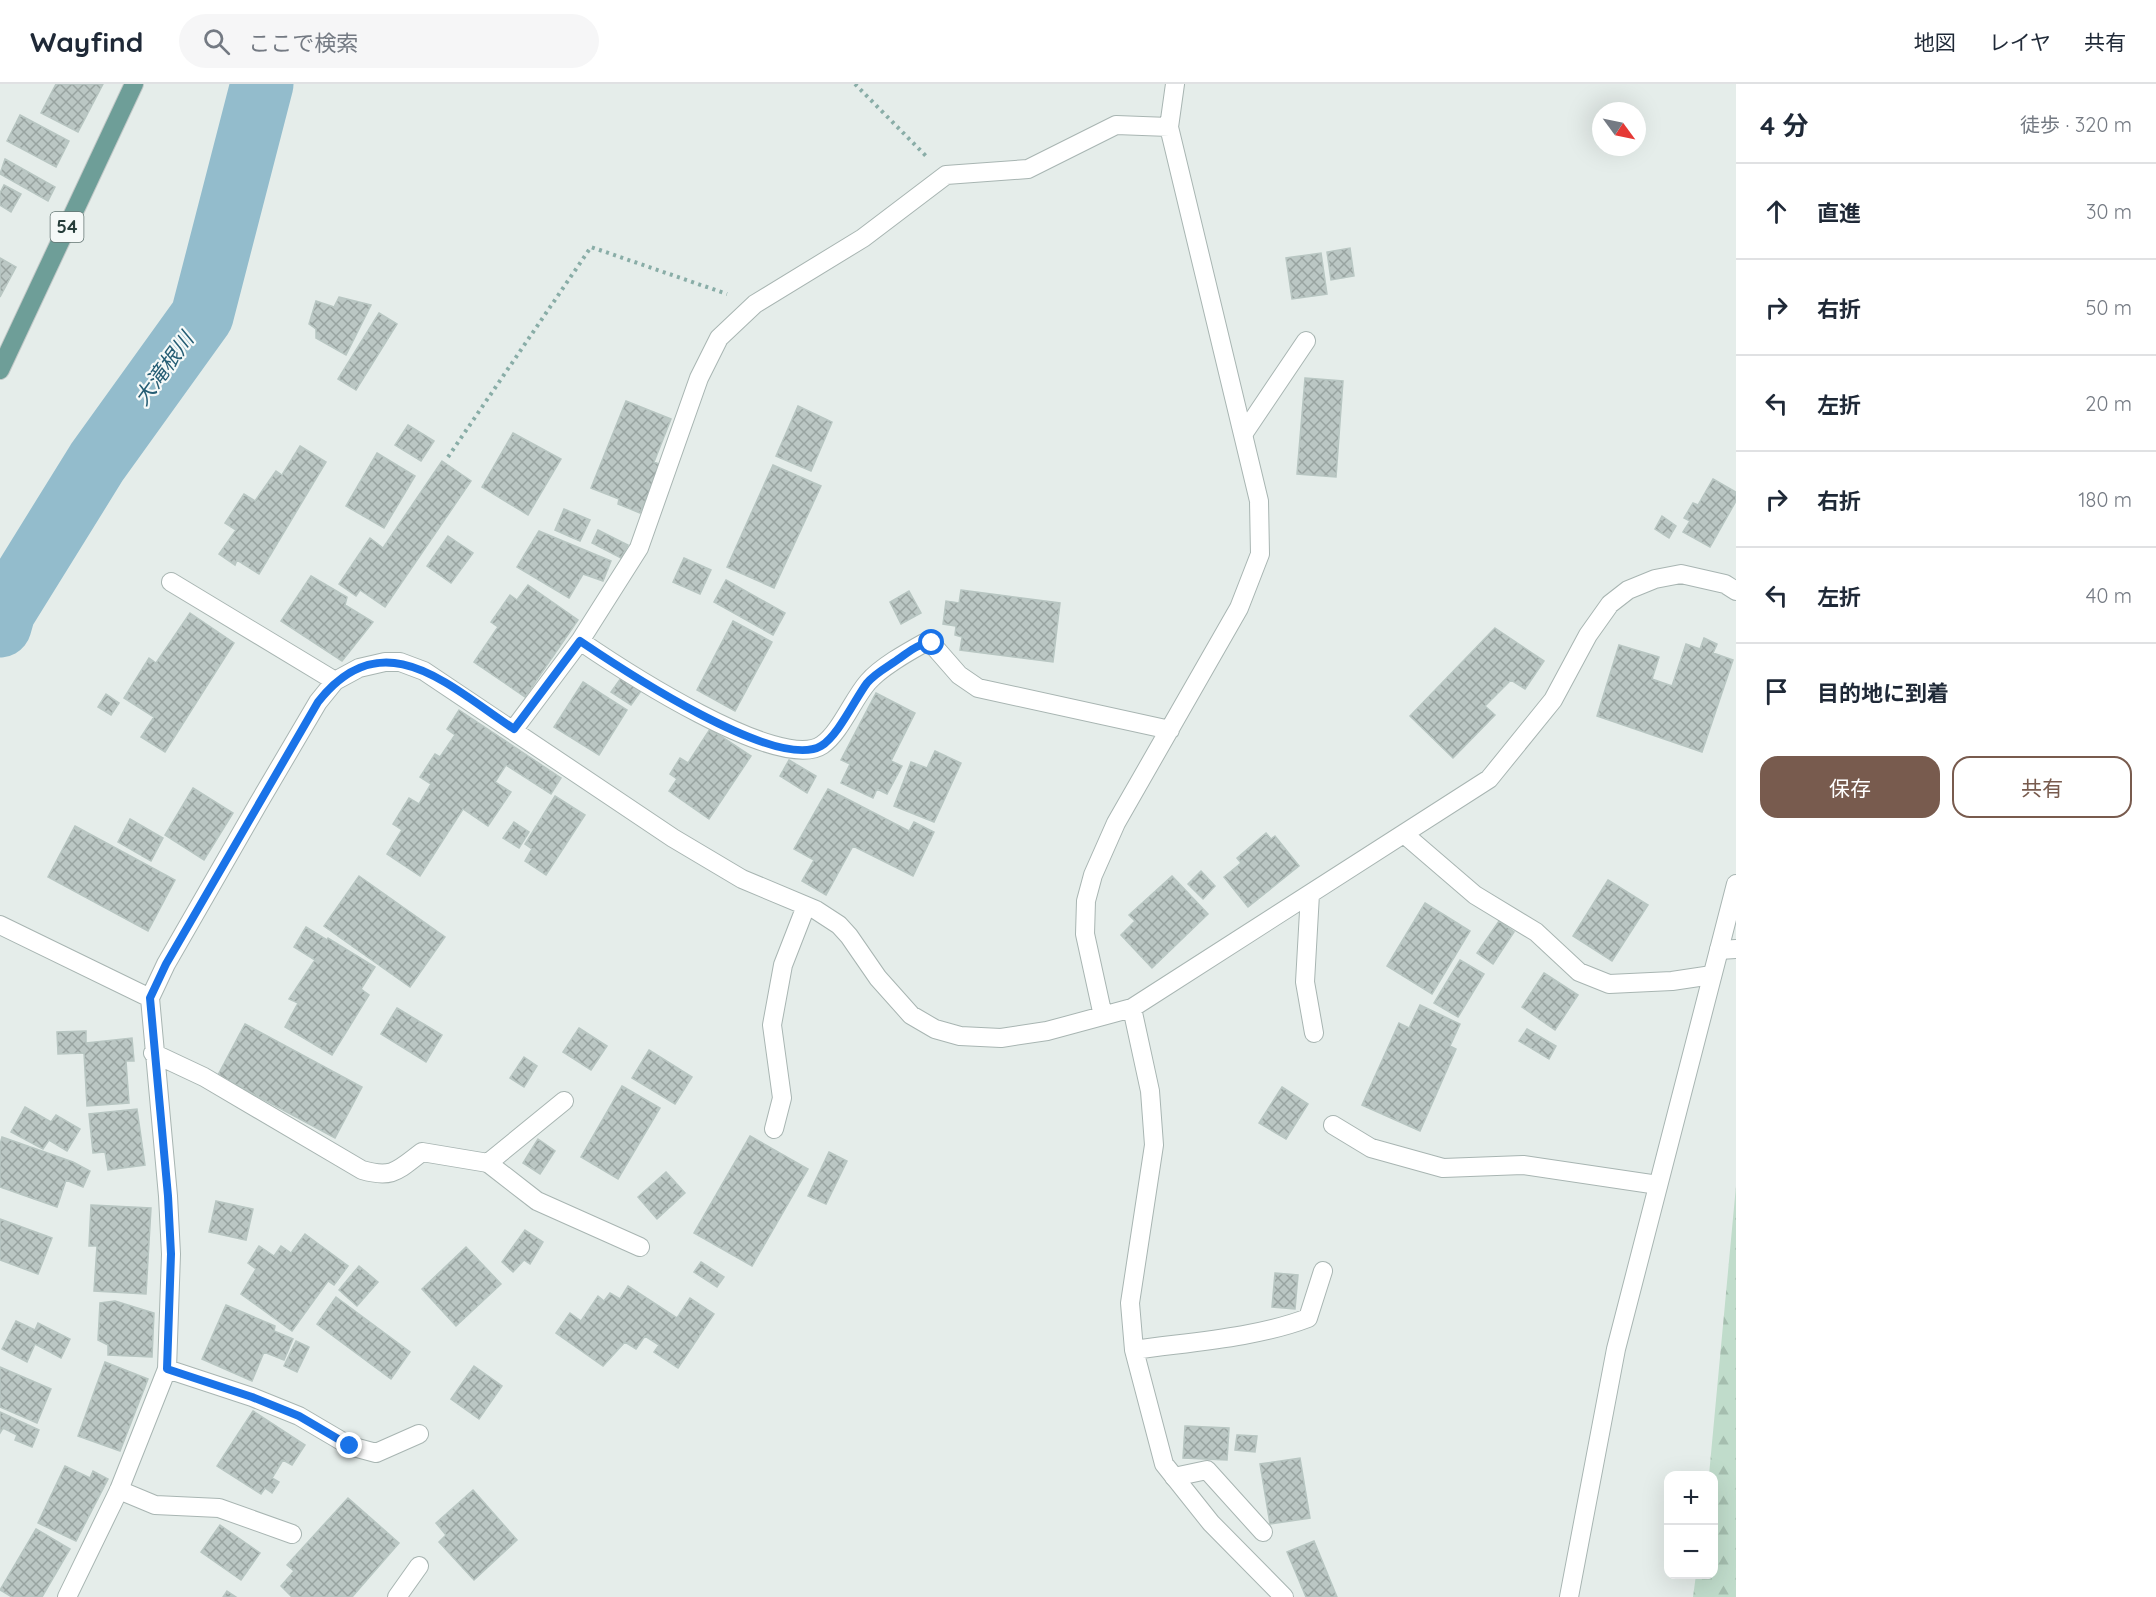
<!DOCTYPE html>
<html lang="ja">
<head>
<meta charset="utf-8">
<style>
  body { margin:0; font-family:Quicksand,"Noto Sans JP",sans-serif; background:#f6f6f7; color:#1f2937 }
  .controls { position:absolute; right:18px; bottom:18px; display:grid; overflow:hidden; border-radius:12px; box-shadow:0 6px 24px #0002 }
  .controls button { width:54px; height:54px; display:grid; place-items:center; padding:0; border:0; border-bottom:2px solid #e0e1e3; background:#fff; color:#1f2937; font:30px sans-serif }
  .compass { position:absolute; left:1592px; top:18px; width:54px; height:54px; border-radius:50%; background:#fff; box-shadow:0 6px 24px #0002; rotate:123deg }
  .stop { position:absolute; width:18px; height:18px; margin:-14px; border:4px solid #1a73e8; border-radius:50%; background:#fff }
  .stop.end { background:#1a73e8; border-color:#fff; box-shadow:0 2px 6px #0008 }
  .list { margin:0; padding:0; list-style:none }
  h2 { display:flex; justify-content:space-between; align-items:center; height:78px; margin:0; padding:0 24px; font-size:26px }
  h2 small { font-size:20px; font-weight:400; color:#747a83 }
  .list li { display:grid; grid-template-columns:39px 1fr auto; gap:18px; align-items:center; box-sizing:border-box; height:96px; padding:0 24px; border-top:2px solid #e0e1e3 }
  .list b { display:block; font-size:22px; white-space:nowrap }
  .list em { font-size:20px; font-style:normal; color:#747a83 }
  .actions { display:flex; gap:12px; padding:18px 24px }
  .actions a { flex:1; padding:14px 0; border:2px solid #785b4e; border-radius:18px; text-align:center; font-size:21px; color:#785b4e }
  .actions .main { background:#785b4e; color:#fff }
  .icon { flex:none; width:33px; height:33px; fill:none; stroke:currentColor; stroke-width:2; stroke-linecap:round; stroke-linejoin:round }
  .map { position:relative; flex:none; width:1736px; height:1513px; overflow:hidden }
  header { display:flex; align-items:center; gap:36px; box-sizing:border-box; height:84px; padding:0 30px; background:#fff; border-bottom:2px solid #e0e1e3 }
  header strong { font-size:28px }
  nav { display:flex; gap:33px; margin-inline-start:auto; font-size:21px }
  .search { width:420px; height:54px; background:#f6f6f7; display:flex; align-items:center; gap:15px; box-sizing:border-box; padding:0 21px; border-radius:33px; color:#747a83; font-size:22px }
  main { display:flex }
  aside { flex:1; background:#fff }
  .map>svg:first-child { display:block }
  .forest { fill:url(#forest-firs) }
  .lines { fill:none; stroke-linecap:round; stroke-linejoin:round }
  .river { stroke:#93bccc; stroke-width:63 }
  .building { fill:url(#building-cross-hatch); stroke:#b8c6c2; stroke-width:1.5 }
  .service-casing { stroke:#a8b5b2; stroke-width:20 }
  .minor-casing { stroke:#a8b5b2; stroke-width:20 }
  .tertiary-casing { stroke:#a8b5b2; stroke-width:20 }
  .primary-casing { stroke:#c2c9c8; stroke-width:20 }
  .path { stroke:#89ada7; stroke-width:4; stroke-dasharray:3 4.5; stroke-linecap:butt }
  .service { stroke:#fff; stroke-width:18 }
  .minor { stroke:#fff; stroke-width:18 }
  .tertiary { stroke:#fff; stroke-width:18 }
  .primary { stroke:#6e9e98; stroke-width:18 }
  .route { stroke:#1a73e8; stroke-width:8 }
  .labels { text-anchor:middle; stroke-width:4.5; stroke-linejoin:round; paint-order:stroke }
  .shield { fill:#f5f9f8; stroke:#647573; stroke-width:1.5 }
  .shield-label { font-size:18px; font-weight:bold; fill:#263d3a }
  .water-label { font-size:21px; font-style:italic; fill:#255d74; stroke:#f5f9f8 }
</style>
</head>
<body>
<header>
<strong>Wayfind</strong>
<div class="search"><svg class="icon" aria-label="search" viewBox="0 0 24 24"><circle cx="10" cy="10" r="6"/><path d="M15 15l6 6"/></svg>ここで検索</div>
<nav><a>地図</a><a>レイヤ</a><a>共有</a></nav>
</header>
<main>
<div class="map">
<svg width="1736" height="1513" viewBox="0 0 1736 1513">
  <defs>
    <pattern id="forest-firs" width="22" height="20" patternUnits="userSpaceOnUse" patternTransform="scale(1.5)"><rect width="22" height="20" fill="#c0dccb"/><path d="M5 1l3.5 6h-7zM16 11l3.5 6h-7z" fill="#a5beaf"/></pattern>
    <pattern id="building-cross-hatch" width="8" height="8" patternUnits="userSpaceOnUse" patternTransform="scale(1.5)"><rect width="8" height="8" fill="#bbc7c4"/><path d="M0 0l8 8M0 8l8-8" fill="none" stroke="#98a3a0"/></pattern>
  </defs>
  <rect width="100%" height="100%" fill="#e5edea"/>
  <!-- forest -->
  <path class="forest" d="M1736,1102V1513H1693L1696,1491L1714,1490V1392L1709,1391Z"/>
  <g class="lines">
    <!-- river -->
    <path class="river" d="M0,542L4,528L97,378L202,232L262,0"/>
  </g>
  <!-- building -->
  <path class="building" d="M56,0H103L78,48L41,29Z
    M20,31L69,57L56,83L7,57Z
    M5,75L55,103L48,117L0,90Z
    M4,101L21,110L11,128L0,121V109Z
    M1350,164L1354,192L1331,196L1327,168Z
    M1321,169L1327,210L1292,215L1286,174Z
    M0,174L16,183L0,213Z
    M339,213L371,221L346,271L316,254V245L309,240L316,217L334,223Z
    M379,229L397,240L356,306L338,295Z
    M1305,294L1343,297L1336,393L1297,390Z
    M626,317L671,335L654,378L661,381L640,429L618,420L619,415L591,404Z
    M798,322L832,338L811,387L776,372Z
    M408,341L434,357L421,377L395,361Z
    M513,349L561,375L528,431L482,403Z
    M300,362L326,378L259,490L237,476L235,481L219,470L236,446L225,439L244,410L255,417L276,387L282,391Z
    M377,369L415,392L384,444L346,422Z
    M442,377L471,397L385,523L360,506L356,512L339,500L370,454L383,464Z
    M773,381L821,402L774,504L727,483Z
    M1713,395L1736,408V417L1710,463L1683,448L1690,437L1684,434L1693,419L1698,421Z
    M564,425L590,436L580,457L555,446Z
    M1662,432L1676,442L1669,454L1655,445Z
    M598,446L628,461L621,474L592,459Z
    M539,447L611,477L603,497L583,490L569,514L517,483Z
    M448,452L473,469L451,499L427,482Z
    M684,474L711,486L700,510L673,498Z
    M311,492L347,513L345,521L373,538L342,577L281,537Z
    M726,496L785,529L773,551L714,518Z
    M528,501L578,536L525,613L474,578L498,543L491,538L510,511L517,516Z
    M961,506L1060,519L1053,578L960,566L962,553L955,551L956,542L943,540L946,517L959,519Z
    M909,507L921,529L901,540L890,518Z
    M190,529L234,559L165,668L141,653L154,633L124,614L149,574L156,579Z
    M733,537L772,558L735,627L697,606Z
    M1495,544L1544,577L1525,605L1511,596L1485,622L1495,631L1453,674L1410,632Z
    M1704,554L1717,560L1713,569L1733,576L1702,668L1597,632L1619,561L1659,573L1652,595L1672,602L1686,560L1700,565Z
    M621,594L641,607L631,621L611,608Z
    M583,598L627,626L599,671L554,643Z
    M876,609L915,629L891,677L902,682L887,710L877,705L873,714L841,699L850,680L841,676Z
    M106,610L119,619L111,631L98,623Z
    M459,626L561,694L551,710L506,681L495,698L511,708L488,742L463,725L420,792L387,770L402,746L393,740L409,714L419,720L431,700L420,693L435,670L440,673L455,651L447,645Z
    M710,645L751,672L709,735L669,707L677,695L670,690L680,674L688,679Z
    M935,667L961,679L934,738L894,722L911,678L927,684Z
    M789,676L816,692L807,709L780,692Z
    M193,704L233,729L204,776L165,751Z
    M828,705L909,747L914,738L934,748L913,792L853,762L826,811L802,797L814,776L794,765Z
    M555,712L585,731L546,791L525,777L532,765L525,760Z
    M130,735L163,754L151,777L118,758Z
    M514,738L529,748L519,764L503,754Z
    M75,742L175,796L148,847L48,793Z
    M1266,749L1271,755L1275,752L1299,782L1248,823L1224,793L1241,779L1237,774Z
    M1201,787L1215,802L1203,815L1188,800Z
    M359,792L445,853L410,903L324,842Z
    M1172,792L1208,830L1152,884L1121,851L1135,837L1129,831Z
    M1608,796L1648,821L1612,877L1573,852Z
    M1425,819L1470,847L1432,910L1387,882Z
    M1499,837L1514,848L1493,880L1477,869Z
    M306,843L327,856L328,854L375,883L361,905L369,911L332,971L285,943L298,919L289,915L315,876L294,863Z
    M1460,876L1484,890L1458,933L1434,919Z
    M1544,889L1578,911L1555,946L1522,923Z
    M1420,921L1460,940L1450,962L1456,965L1420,1047L1362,1021L1399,939L1409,944Z
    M397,924L442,951L426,978L381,950Z
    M245,940L362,1003L335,1054L218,991Z
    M579,944L607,962L591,986L563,968Z
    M1527,945L1556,962L1549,975L1519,957Z
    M86,947V959L132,954L134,977H126L129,1019L87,1022L84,969L58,970L57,948Z
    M649,966L692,993L675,1020L632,994Z
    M524,973L537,982L524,1003L510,994Z
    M622,1002L660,1024L618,1095L581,1073Z
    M1282,1003L1308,1020L1286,1055L1259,1039Z
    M25,1023L51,1038L56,1031L80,1045L67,1067L49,1056L43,1065L11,1048Z
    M137,1025L145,1081L108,1086L105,1068L93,1069L89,1030Z
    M750,1052L808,1085L752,1182L694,1149Z
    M2,1053L73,1078L90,1087L83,1103L66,1096L57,1123L0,1103V1060Z
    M538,1055L555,1067L540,1090L523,1079Z
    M829,1068L847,1077L826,1120L808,1112Z
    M666,1088L685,1109L657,1135L638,1113Z
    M216,1117L253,1125L246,1156L209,1148Z
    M91,1121L151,1124L146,1210L94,1207L97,1162H89Z
    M0,1135L52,1154L38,1190L0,1176Z
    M525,1146L543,1158L530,1180L524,1176L513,1188L502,1178Z
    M305,1150L348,1182L334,1201L328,1197L292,1247L241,1210L256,1185L248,1179L259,1162L274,1172L281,1162L291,1169Z
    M466,1163L501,1200L456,1242L422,1205Z
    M701,1178L724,1193L717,1203L694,1188Z
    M359,1182L378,1198L357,1222L339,1206Z
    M1275,1189L1298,1191L1295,1225L1272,1223Z
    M628,1202L677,1234L690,1214L714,1230L678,1284L654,1268L659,1261L645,1252L636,1265L625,1258L603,1282L556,1249L570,1229L581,1237L598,1212L604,1217L610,1209L620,1215Z
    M336,1213L410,1268L391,1295L317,1240Z
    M115,1217L154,1229L152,1273L108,1271V1261L98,1256L100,1219Z
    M226,1221L275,1242L274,1247L293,1255L284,1276L264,1268L252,1297L202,1275Z
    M16,1237L35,1246L38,1239L70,1255L61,1274L35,1260L27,1278L2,1265Z
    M296,1257L309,1263L297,1288L284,1282Z
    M105,1278L148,1295L120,1367L78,1352Z
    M474,1282L502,1302L479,1335L451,1315Z
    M0,1283L51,1305L37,1339L0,1323Z
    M253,1327L305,1361L292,1381L283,1376L272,1394L279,1398L272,1409L265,1404L261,1410L217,1382Z
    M0,1328L39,1346L32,1363L15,1356L17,1351L3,1344L0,1349Z
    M1185,1342L1229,1344L1227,1376L1183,1374Z
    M1237,1351L1257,1352L1255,1368L1235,1366Z
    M1300,1374L1310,1434L1270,1440L1260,1380Z
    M65,1382L90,1394L93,1387L108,1395L76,1457L38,1439Z
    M473,1406L517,1456L474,1496L439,1458L446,1451L436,1439Z
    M348,1414L399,1459L352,1513H292L281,1502L294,1487L287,1481Z
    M220,1441L260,1469L241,1496L201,1468Z
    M36,1445L70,1465L42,1513H12L0,1506Z
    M1314,1457L1337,1513H1306L1287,1468Z
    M227,1507L236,1513H223Z"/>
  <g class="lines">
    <defs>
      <path id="service" d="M1244,349L1306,257
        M488,1079L537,1117L640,1163
        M1174,1393L1207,1386L1263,1448
        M119,1406L155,1421L219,1424L292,1450
        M397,1513L419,1482"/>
      <path id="minor" d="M171,498L335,597
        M580,557C618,583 780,690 822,661C840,649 853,615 868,598C881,583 906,569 924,559H931L959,591L978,604L1170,646
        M514,645L580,557L639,464L699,294L719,254L755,220L863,154L946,91L1028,85L1116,41L1169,43
        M1404,750L1475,811L1536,848L1579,888L1609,900L1672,897L1712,891
        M1310,810L1305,898L1314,949
        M0,841L150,914
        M1719,866L1736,865
        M1132,924L1150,1007L1154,1061L1130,1219L1134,1266L1164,1380L1211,1439L1284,1513
        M1103,932L1085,850L1086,817L1093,791L1116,739L1239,524L1260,470L1259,417L1169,43L1175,0
        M153,969L204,993L362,1086C393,1095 398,1086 422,1068L488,1079L564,1017
        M1333,1041L1371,1064L1443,1084L1523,1081L1658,1101
        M774,1045L782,1014L772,941L783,881L806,822
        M1134,1266C1189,1258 1256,1254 1308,1234L1323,1187
        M167,1285L252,1313L299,1332L350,1362L376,1369L419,1350
        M67,1513L119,1406L167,1285L171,1170L168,1112L150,914L166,880L258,720L318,618L335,597L359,584L385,578H400L424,587L673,754L742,795L816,826L839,841L849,852L878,894L911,931L935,945L960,952L1001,954L1047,947L1132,924L1489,695L1553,616L1588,551L1610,520L1628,506L1655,495L1681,490L1725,500L1736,507"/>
      <path id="tertiary" d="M1569,1513L1616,1265L1736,800"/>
      <path id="primary" d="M0,286L134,0"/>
    </defs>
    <!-- service casing -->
    <use href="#service" class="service-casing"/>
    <!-- minor casing -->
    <use href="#minor" class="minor-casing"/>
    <!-- tertiary casing -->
    <use href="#tertiary" class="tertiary-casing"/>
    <!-- primary casing -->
    <use href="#primary" class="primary-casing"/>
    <!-- path -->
    <path class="path" d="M855,0L926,72
      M448,373L591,163L727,210"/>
    <!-- service -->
    <use href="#service" class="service"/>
    <!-- minor -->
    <use href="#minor" class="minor"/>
    <!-- tertiary -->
    <use href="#tertiary" class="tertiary"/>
    <!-- primary -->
    <use href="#primary" class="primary"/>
  </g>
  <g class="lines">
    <!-- route -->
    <path class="route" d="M350,1362L299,1332L252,1313L167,1285L171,1170L168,1112L150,914L166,880L318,618C383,535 449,602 514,645L580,557C620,584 776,688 821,662C838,652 855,615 867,599C875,589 889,582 900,574C910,567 919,559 932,559"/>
  </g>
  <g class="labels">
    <!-- shield labels -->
    <rect class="shield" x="50.5" y="128" width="33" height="30" rx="4.5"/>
    <g class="shield-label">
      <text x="67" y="149">54</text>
    </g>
    <!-- water labels -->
    <g class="water-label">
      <text transform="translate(164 285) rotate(-54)" y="7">大滝根川</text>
    </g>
  </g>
</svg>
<div class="controls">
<button>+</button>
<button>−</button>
</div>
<svg class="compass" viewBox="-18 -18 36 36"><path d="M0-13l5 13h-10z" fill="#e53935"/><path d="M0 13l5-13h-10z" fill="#747a83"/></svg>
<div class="stop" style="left:932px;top:559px"></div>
<div class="stop end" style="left:350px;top:1362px"></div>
</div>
<aside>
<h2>4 分<small>徒歩 · 320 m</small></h2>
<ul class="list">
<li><svg class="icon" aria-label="ahead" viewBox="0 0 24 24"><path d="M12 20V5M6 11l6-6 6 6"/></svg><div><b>直進</b></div><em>30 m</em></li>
<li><svg class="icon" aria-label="right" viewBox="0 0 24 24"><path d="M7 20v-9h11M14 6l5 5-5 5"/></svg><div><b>右折</b></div><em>50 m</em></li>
<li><svg class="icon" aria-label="left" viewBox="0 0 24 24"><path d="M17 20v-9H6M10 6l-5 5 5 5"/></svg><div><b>左折</b></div><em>20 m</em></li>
<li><svg class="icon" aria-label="right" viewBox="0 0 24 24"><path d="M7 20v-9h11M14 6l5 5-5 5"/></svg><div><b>右折</b></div><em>180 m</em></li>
<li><svg class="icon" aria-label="left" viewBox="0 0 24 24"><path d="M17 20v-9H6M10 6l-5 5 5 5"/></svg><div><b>左折</b></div><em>40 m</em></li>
<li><svg class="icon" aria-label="arrive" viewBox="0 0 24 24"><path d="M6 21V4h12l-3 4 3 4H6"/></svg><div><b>目的地に到着</b></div></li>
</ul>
<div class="actions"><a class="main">保存</a><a>共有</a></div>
</aside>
</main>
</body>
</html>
